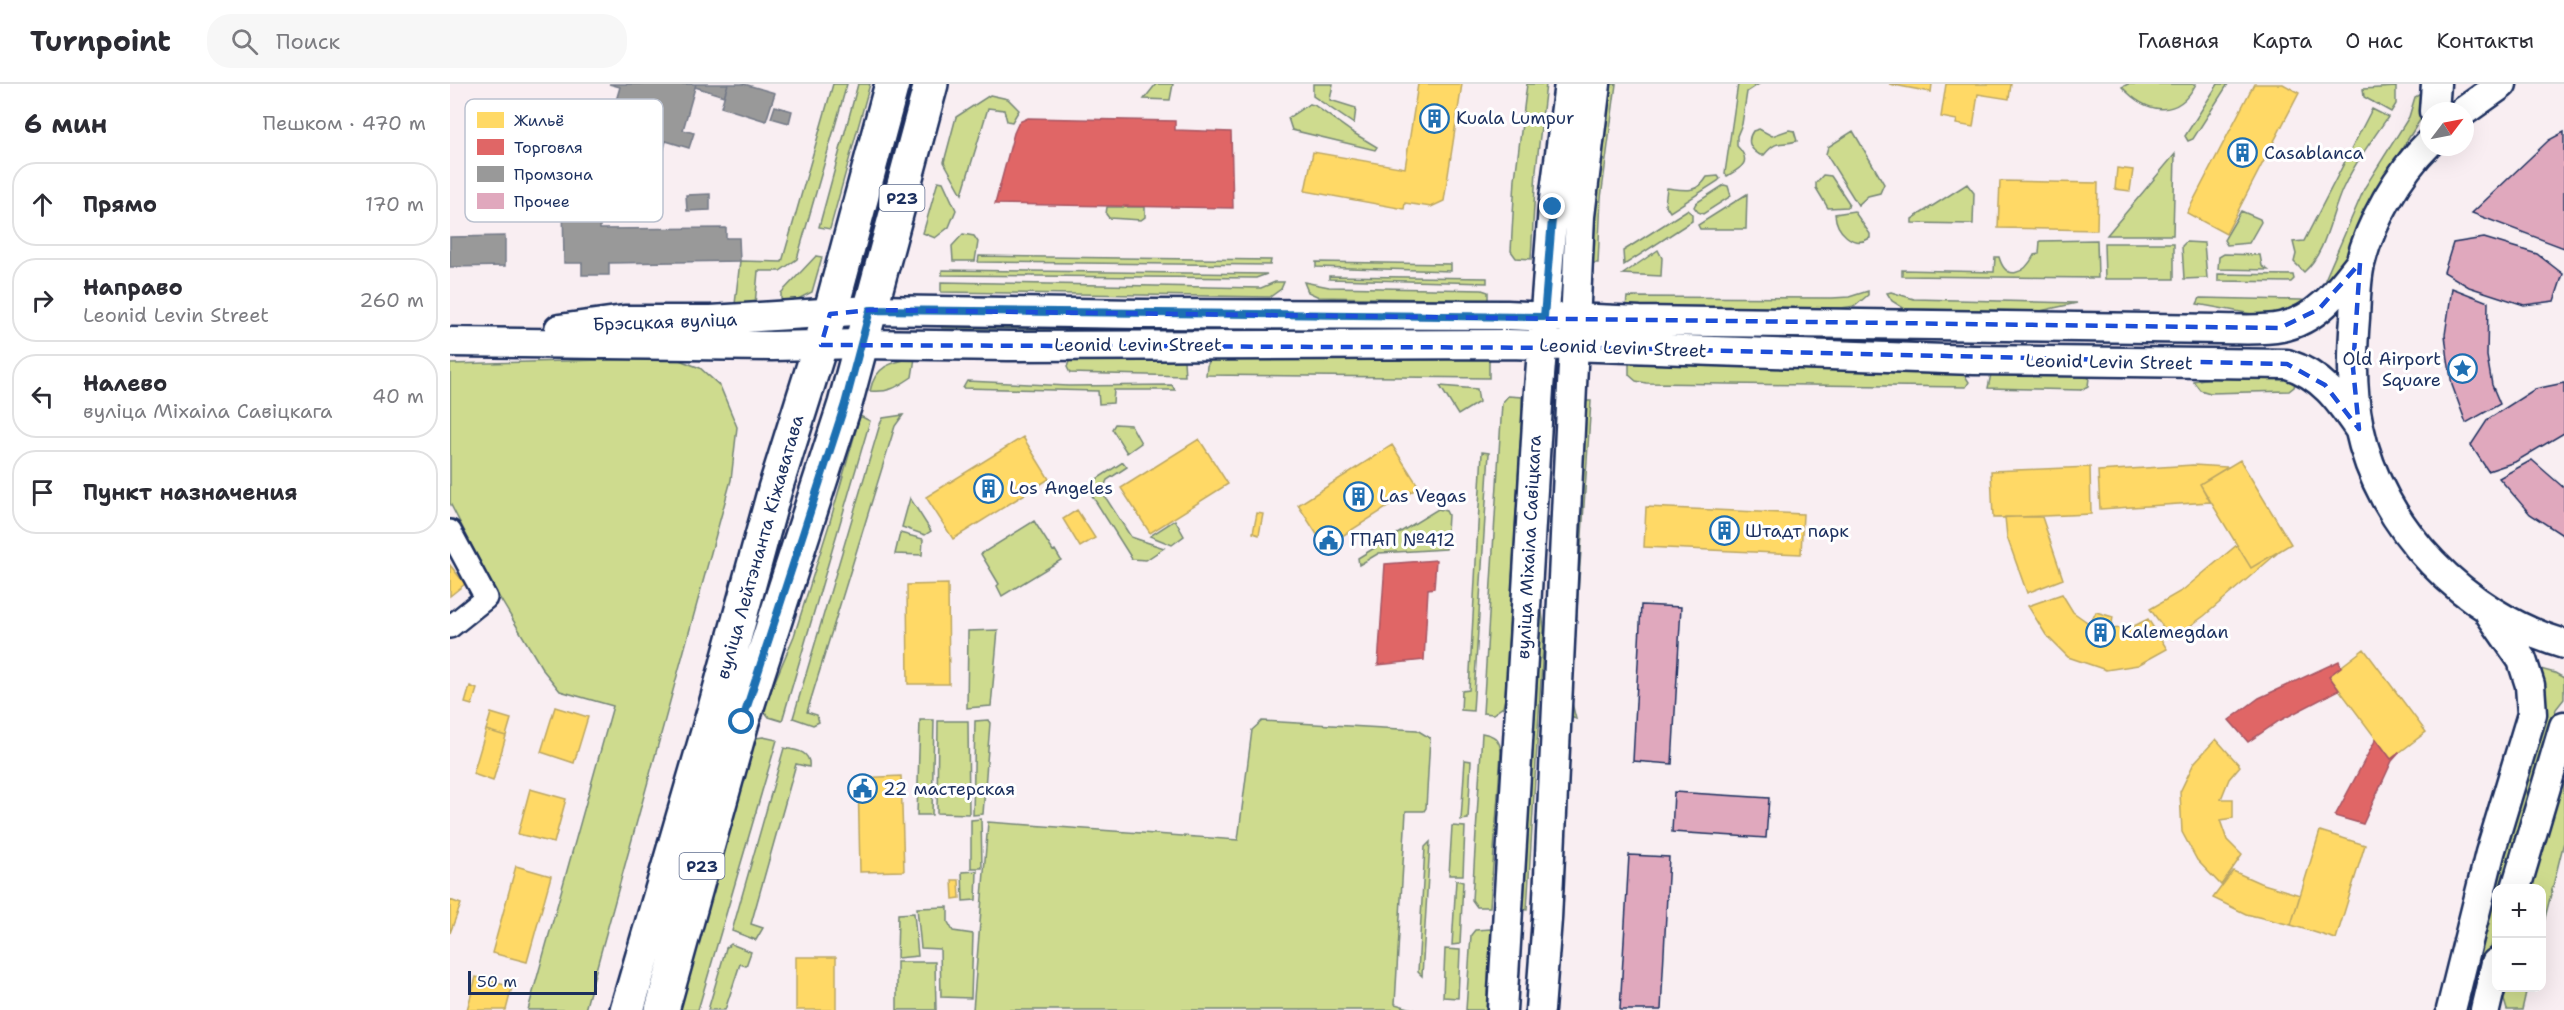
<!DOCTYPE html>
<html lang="ru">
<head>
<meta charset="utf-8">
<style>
  body { margin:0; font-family:"Shantell Sans",sans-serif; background:#f7f7f7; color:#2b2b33 }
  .controls { position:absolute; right:18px; bottom:18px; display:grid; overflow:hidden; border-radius:12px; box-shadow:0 6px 24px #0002 }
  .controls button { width:54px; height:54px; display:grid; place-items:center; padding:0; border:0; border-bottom:2px solid #e1e1e2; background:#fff; color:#2b2b33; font:30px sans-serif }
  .compass { position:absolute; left:1970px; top:18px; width:54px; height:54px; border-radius:50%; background:#fff; box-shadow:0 6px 24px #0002; rotate:58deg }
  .scale { position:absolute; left:18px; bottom:15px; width:129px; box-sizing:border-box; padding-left:6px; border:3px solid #1b2f5e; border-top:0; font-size:16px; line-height:21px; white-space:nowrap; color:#1b2f5e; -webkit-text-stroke:4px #fff; paint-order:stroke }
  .stop { position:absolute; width:18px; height:18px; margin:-14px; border:4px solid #1f6fb2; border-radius:50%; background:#fff }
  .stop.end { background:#1f6fb2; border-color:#fff; box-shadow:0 2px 6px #0008 }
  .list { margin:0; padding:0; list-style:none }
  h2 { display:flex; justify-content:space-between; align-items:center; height:78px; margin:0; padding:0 24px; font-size:26px }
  h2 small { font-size:20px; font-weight:400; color:#7c7c81 }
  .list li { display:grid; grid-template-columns:39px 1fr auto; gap:18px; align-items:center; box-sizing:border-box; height:84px; margin:0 12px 12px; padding:0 12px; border:2px solid #e1e1e2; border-radius:24px }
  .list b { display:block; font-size:22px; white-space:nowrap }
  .list p { margin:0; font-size:20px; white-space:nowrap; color:#7c7c81 }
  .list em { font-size:20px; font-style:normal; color:#7c7c81 }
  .icon { flex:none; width:33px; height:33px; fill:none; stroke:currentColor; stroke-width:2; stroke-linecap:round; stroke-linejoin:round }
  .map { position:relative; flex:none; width:2114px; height:926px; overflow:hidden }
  header { display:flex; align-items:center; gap:36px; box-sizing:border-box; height:84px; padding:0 30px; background:#fff; border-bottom:2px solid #e1e1e2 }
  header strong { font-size:28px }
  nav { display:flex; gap:33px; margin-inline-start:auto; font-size:21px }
  .search { width:420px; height:54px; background:#f7f7f7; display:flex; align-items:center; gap:15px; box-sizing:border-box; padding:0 21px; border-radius:24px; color:#7c7c81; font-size:22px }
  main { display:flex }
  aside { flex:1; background:#fff }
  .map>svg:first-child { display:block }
  .green { fill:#cedb8e; stroke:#748576; stroke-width:1.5 }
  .homes { fill:#ffd966; stroke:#bba664; stroke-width:1.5 }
  .shops { fill:#e06666; stroke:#a55664; stroke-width:1.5 }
  .industry { fill:#999; stroke:#737987; stroke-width:1.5 }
  .building { fill:#e0a8bd; stroke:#1b2f5e; stroke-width:1.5 }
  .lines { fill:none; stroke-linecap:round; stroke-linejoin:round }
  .street-casing { stroke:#1b2f5e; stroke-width:26 }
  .secondary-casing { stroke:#1b2f5e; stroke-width:33 }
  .primary-casing { stroke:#1b2f5e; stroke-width:38 }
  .street { stroke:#fff; stroke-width:21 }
  .secondary { stroke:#fff; stroke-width:28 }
  .primary { stroke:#fff; stroke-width:33 }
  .route { stroke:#1f6fb2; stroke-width:8 }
  .marked { fill:none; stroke:#1d4ed8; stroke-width:4.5; stroke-dasharray:12 8; stroke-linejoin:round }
  .labels { text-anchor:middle; stroke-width:6; stroke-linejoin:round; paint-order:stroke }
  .shield { fill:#fff; stroke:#5f6d8e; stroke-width:1.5 }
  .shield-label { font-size:16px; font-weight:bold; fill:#1b2f5e }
  .poi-label { font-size:18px; fill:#1b2f5e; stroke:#fff; text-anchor:start }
  .street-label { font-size:18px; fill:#1b2f5e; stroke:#fff }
  .key { fill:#fff; stroke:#bbc1cf; stroke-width:1.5 }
  .key-label { font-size:16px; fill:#1b2f5e }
</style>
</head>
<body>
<header>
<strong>Turnpoint</strong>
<div class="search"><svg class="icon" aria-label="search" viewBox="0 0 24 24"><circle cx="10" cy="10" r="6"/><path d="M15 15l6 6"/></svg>Поиск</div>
<nav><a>Главная</a><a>Карта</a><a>О нас</a><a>Контакты</a></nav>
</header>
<main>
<aside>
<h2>6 мин<small>Пешком · 470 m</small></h2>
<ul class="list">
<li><svg class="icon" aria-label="ahead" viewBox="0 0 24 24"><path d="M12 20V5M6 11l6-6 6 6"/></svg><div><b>Прямо</b></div><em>170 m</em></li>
<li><svg class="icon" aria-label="right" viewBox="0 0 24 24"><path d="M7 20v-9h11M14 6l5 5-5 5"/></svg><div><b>Направо</b><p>Leonid Levin Street</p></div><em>260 m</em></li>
<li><svg class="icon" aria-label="left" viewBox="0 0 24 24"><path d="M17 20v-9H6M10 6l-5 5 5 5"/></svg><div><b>Налево</b><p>вуліца Міхаіла Савіцкага</p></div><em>40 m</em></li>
<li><svg class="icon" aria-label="arrive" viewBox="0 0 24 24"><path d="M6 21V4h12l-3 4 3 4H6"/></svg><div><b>Пункт назначения</b></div></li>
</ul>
</aside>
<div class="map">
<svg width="2114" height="926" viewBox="0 0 2114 926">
  <rect width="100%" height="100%" fill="#f9eef2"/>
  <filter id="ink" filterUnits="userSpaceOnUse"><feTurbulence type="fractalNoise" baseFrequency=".0167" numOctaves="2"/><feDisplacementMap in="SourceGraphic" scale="12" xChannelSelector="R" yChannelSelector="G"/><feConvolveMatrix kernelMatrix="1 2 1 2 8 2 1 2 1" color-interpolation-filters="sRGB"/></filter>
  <g filter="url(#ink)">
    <!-- green -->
    <path class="green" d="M383,0H397L347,175L330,187H308L305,221L285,220L290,177L332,178Z
      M408,0H420L380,145L369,143Z
      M706,0H723L720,16L694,15Z
      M863,0H883L880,16L906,24L904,40L863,12Z
      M1077,0H1096L1086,86L1081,175L1066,174L1061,167L1065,95Z
      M1157,0H1166L1151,114L1148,179H1139Z
      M1288,0H1309L1297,8L1292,40L1287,52V62C1303,78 1291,84 1277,92L1275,89Z
      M1678,0H1746C1727,36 1696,29 1672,3Z
      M1768,0H1778L1743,55L1738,57L1735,52Z
      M1946,3V20L1941,28L1914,13L1913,5Z
      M1974,8L1972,33L1922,112L1896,176L1878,204L1874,198L1915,103L1959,33L1965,13Z
      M540,11L558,15L569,26L562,38L557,37L554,26L538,24L512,110L494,78L506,33Z
      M859,20L864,21L902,48L927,63L925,66L842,46L838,34Z
      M1922,25L1938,33C1921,57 1905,79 1893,104C1880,132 1877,167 1854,188L1844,178L1846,170L1843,158L1854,157Z
      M1309,45L1322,52L1339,46L1344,47L1347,57C1329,62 1327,55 1314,71H1310C1300,65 1296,57 1303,47Z
      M1403,47L1434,100L1430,109L1418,112L1408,121L1376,70L1378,63Z
      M1725,70L1723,151H1657Z
      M1373,91L1381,92L1399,119L1398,123L1378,124L1366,104V99Z
      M1268,92L1270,95L1268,97L1220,128L1215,120L1217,104C1234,106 1247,110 1257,93Z
      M488,97L493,98L506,126L499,143L485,154L473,149Z
      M1517,100L1524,109L1523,140L1462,139V135Z
      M1274,101L1278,102L1281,112L1253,130L1248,128L1244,123L1246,119Z
      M1297,110L1296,145H1250L1248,141Z
      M657,123H695V133L691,136L659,134L656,130Z
      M1237,126L1242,130V137L1174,181L1173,167Z
      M1404,127L1420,150V154C1403,165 1386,147 1385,130Z
      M1791,127L1810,135L1811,138L1799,159L1777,161L1774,156Z
      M513,150L524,152L528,158L525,177H503L502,162Z
      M1647,156L1648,194L1452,192V186L1544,188L1545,173H1549C1556,198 1575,190 1584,171L1589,170L1590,157Z
      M1736,158L1754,159L1757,194L1734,195L1732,162Z
      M1654,159H1724V195H1655Z
      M1208,166L1212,174L1211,192L1173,190Z
      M1774,170L1810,171L1812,182L1818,186L1768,185L1769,173Z
      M366,172L372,173L362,208L346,216L331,218V209Z
      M529,172L821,176L820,181L528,178Z
      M866,178L1001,180V187L866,183Z
      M492,186L817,190L806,194L492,191Z
      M1768,190L1843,191L1844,195L1841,198L1768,197Z
      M879,192L1037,194V199L879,195Z
      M491,198L811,204L825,198H834L831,205L820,213L491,208Z
      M854,198L879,203L1032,206L1038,208V216L869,213L858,208Z
      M1418,207V211L1405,222L1391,224L1176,223L1177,213L1382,214L1399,213Z
      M1441,208L1464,215L1627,219L1590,227L1455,225L1442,217L1437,209Z
      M1750,214L1851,216L1860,218L1834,228L1819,230H1802L1747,220Z
      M491,240L849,241L805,248L492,244Z
      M731,272L734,277L735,292L620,289L617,283L620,275Z
      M762,272L1039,273V294L756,291L757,282Z
      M224,274L250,284L270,302L287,343L281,396L135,926H78L163,622L110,607L93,586L42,501L0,419V280Z
      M465,274L462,293C447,303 439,309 420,307C425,282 441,278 465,274Z
      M1179,278L1510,284L1519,298L1516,303L1196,299L1186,297L1179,291Z
      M1569,282L1639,294L1638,302L1631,306L1538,304L1541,290Z
      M1798,287L1846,296L1844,303L1839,307L1760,309L1750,306L1743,297Z
      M517,297L618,302L722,301L725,306H664L663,319L649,320L648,307L513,304Z
      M990,302L1027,305L1029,318L1008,331Z
      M1058,312L1072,313V332L1055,615L1053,623L1043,630L1033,629L1052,319Z
      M1129,317H1141L1121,615L1126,635L1118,632Z
      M453,331L445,342L357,628L367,631L369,638L363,641L343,634L430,340L433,334Z
      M410,332L420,337L332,637L319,633L315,628L317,616L344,552L379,441Z
      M665,340L681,341L691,359L677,369L662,345Z
      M1032,368L1039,369L1023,627L1011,626L1012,607L1019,606Z
      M673,378L677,383L657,396L652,408L681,453L714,464L696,476L682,475L636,402Z
      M460,414L481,447L475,451L452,443Z
      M988,425L996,427L998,431L996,465L929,469L909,481L908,474Z
      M725,436L734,452L722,461L700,452Z
      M584,437L603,467L605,466L611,476L552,512L547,502L549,500L531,470Z
      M450,449L473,455L472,471L445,470Z
      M1089,501L1094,545L1077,826L1065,825Z
      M548,546L541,622L517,624L518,547Z
      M2083,583L2105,589L2114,594V615L2106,625L2078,717L2056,804H2046V841L2027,926H2016Z
      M470,636H484L482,731H467Z
      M538,636L540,639L533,730L523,731L525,637Z
      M488,637H518L519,730L487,729Z
      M812,637L967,646L980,654L976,724L974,727H956L945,920L966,926H523L538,738L788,756L802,646Z
      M1032,649C1044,651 1050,655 1051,668L1040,823H1027L1022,816Z
      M313,653L327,656L248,926H223L301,662L306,654Z
      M334,664C346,666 361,667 359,683L346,680L301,840L313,844L306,856L282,847Z
      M1015,676L1021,677L1018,735L1011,736Z
      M2114,681V758L2092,846V804H2080Z
      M531,735L532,784H521V736Z
      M1002,742L1015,743L1013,791H999Z
      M980,758L972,892L968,888L975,763Z
      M527,787L526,816L513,817L512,788Z
      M1006,796L1013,798L1010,860L1002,861Z
      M498,823V838L503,847L523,850L521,914L491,913L490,865L471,864L467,824Z
      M464,829L468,872L447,874L448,830Z
      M1041,845L1036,926H1016L1021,851L1025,846Z
      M281,860L301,868L296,882L290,880L275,926H258L276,864Z
      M995,865L1010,866L1008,914L993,913Z
      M447,878H485L486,926H447Z
      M2057,904H2077L2072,926H2057L2054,916Z"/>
    <!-- homes -->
    <path class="homes" d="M968,0H1012L994,117L981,123L955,119L954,125L855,107L863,68L955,84Z
      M1439,0H1482L1481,8Z
      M1496,0H1561L1559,15L1528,10L1523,43L1506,40L1507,36L1491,33Z
      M1804,0H1833L1849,9L1776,150L1737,129Z
      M1667,84L1683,86L1680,107L1665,105Z
      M1550,97L1648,99L1647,146L1548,144Z
      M573,353L599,395L503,455L476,413Z
      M749,355L778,400L700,449L671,404Z
      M942,361L969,403L875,463L848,421Z
      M1790,376L1841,460L1801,484L1750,400Z
      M1743,381L1778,383L1750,400L1760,418L1650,425L1648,387Z
      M1640,383L1641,430L1543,434L1541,387Z
      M1196,423L1353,430L1351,470L1194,463Z
      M627,426L645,454L630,463L613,435Z
      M807,429L813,430L809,451L803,449Z
      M1555,433H1592L1613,495L1577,509L1557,453Z
      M1787,461L1801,484L1831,466L1754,532L1722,555L1700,525L1733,506Z
      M0,481L15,500L0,512Z
      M498,500L499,600H458L457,501Z
      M1612,510L1623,528L1640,540L1646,528L1663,533L1661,545L1682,543L1698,535L1717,565L1688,581L1656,586L1618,573L1596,551L1578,522Z
      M1914,565L1976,648L1941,675L1879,592Z
      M20,602L27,605L22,621L15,619Z
      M105,623L138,633L124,679L91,668Z
      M41,629L61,635L56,652L36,646Z
      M36,646L56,652L43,697L23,690Z
      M1766,655L1790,682L1779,695L1771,715H1783V734L1770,736L1777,756L1792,771L1771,801L1747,776L1732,748L1730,708L1744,679Z
      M451,692L454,787L410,788L408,694Z
      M80,705L116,715L104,759L68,750Z
      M1870,747L1915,761L1886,855L1841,841Z
      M66,782L101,792L77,878L42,869Z
      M1783,787L1810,799L1850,811L1841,841L1796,830L1763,814Z
      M502,796H509L510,814L503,815Z
      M0,816L11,820L0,849Z
      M346,873H386V926H346Z
      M26,893L62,903L56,926H17Z"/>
    <!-- shops -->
    <path class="shops" d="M578,34L725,37V46L781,48L783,124L545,120L564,49L569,38Z
      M986,476L984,504L978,505L974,576L928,581L935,480Z
      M1889,577L1891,583L1879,592L1889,606L1829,637L1798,658L1779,636L1809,614Z
      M1926,655L1941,675L1950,668L1942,677L1913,740L1885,732Z"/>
    <!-- industry -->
    <path class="industry" d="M159,0H246L233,46L244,49L239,64L216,57L211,75L186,68L190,53L158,44L170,3Z
      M246,0H278L274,12L245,3Z
      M278,0H294L325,9L316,37L271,23Z
      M325,22L342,27L339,39L321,34Z
      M260,110V126L237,127L236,111Z
      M113,118H150V145L276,144V154H289L290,177L159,179V191H132V179H114Z
      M55,152V182L0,183V153Z"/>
    <!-- building -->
    <path class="building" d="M2114,48V164L2022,129L2099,56Z
      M2034,154L2087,170L2113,190L2104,217L2074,221L2019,203L1994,188L2003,159Z
      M2002,204L2038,218L2037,272L2042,301L2050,320L2016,339L2002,301L1998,276L1995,251Z
      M2114,299V349L2065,378L2038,387L2021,361L2038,335L2085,305Z
      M2082,376L2114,404V452L2080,430L2049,394Z
      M1191,521L1231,523L1222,680L1183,677Z
      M1224,708L1319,714L1316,754L1222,748Z
      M1179,771L1219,773L1211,926H1170Z"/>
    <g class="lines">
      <defs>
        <path id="street" d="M0,447L36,514L0,543"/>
        <path id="secondary" d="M1984,27L1986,0
          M2014,27L2052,0
          M1979,59C1949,88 1920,139 1910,180C1906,197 1906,216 1905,234C1902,270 1901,308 1909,343C1930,444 2015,531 2114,560
          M109,245L174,236H261L420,226L690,230L1057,231L1190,237L1770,245C1790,245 1812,247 1831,243C1867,236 1889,206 1910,179
          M0,258L322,262L410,260L559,262L1058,260L1524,276L1837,280C1872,291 1889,316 1909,345
          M2066,804L2114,642
          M1052,926L1089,305L1103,123L1119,0
          M1090,926L1097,835L1130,132L1146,0
          M2001,926L2040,769L2082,630L2080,601L2072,576L2040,530
          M2035,926L2046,879"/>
        <path id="primary" d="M177,926L265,624L325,405L380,230L442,0
          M212,926L292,638L395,320L481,0"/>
      </defs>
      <!-- street casing -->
      <use href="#street" class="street-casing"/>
      <!-- secondary casing -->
      <use href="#secondary" class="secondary-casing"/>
      <!-- primary casing -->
      <use href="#primary" class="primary-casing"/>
      <!-- street -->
      <use href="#street" class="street"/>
      <!-- secondary -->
      <use href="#secondary" class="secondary"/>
      <!-- primary -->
      <use href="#primary" class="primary"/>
    </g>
  </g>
  <g class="lines" filter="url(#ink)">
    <!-- route -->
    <path class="route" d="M292,638L395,320L420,226L1094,233L1103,123"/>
  </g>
  <!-- marked area -->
  <path class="marked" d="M1910,179L1903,284L1909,345L1875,301L1837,280L1156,264L371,261L380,230L420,226L1830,244L1869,225Z"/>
  <!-- icons -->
  <defs>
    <symbol id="building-ring" viewBox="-11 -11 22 22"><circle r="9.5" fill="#fff" stroke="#1f6fb2" stroke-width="1.5"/><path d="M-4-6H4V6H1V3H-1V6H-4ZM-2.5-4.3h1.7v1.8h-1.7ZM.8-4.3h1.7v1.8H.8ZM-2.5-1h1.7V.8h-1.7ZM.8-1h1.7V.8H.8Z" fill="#1f6fb2"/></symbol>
    <symbol id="sight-ring" viewBox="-11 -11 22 22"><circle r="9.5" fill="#fff" stroke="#1f6fb2" stroke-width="1.5"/><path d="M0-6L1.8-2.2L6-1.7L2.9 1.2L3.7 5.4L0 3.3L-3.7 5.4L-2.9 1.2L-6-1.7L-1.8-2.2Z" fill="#1f6fb2"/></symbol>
    <symbol id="civic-ring" viewBox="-11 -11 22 22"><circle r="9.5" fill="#fff" stroke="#1f6fb2" stroke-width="1.5"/><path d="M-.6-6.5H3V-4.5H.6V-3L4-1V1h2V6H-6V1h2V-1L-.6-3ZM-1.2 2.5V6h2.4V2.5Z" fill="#1f6fb2"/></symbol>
  </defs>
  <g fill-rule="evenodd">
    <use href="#building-ring" x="968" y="18" width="33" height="33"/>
    <use href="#building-ring" x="1776" y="52" width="33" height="33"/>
    <use href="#sight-ring" x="1996" y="268" width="33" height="33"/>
    <use href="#building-ring" x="522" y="388" width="33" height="33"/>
    <use href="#building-ring" x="892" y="396" width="33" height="33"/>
    <use href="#building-ring" x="1258" y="430" width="33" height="33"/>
    <use href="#civic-ring" x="862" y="440" width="33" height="33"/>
    <use href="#building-ring" x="1634" y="532" width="33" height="33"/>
    <use href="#civic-ring" x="396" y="688" width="33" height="33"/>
  </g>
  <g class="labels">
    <!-- shield labels -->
    <g class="shield">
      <rect x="429.5" y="101" width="45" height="26" rx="4.5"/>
      <rect x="229.5" y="769" width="45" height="26" rx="4.5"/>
    </g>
    <g class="shield-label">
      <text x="452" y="120">Р23</text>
      <text x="252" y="788">Р23</text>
    </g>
    <!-- poi labels -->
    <g class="poi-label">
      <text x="1006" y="40">Kuala Lumpur</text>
      <text x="1814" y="75">Casablanca</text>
      <text x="1991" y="281" text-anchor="end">Old Airport<tspan x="1991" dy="21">Square</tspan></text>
      <text x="559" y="410">Los Angeles</text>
      <text x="929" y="418">Las Vegas</text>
      <text x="1295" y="453">Штадт парк</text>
      <text x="900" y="462">ГПАП №412</text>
      <text x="1671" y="554">Kalemegdan</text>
      <text x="433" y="711">22 мастерская</text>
    </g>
    <!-- street labels -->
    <g class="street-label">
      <text transform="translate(215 238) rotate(-2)" y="6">Брэсцкая вуліца</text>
      <text x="688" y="267">Leonid Levin Street</text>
      <text transform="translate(1173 264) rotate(2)" y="6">Leonid Levin Street</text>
      <text transform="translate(1659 278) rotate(1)" y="6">Leonid Levin Street</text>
      <text transform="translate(310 463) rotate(-74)" y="6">вуліца Лейтэнанта Кіжаватава</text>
      <text transform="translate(1079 463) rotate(-87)" y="6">вуліца Міхаіла Савіцкага</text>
    </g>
  </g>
  <!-- legend -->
  <rect x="15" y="15" width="198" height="123" rx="9" class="key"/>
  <rect x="27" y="28" width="27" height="16" fill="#ffd966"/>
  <rect x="27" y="55" width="27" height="16" fill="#e06666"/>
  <rect x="27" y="82" width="27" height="16" fill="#999"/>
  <rect x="27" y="109" width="27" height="16" fill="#e0a8bd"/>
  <g class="key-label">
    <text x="64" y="42">Жильё</text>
    <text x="64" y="69">Торговля</text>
    <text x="64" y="96">Промзона</text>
    <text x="64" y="123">Прочее</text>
  </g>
</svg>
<div class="controls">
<button>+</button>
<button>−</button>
</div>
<svg class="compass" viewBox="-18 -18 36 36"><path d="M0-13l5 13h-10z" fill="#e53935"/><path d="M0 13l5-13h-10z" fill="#7c7c81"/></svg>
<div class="scale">50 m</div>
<div class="stop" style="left:292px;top:638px"></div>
<div class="stop end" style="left:1103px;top:123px"></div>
</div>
</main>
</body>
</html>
